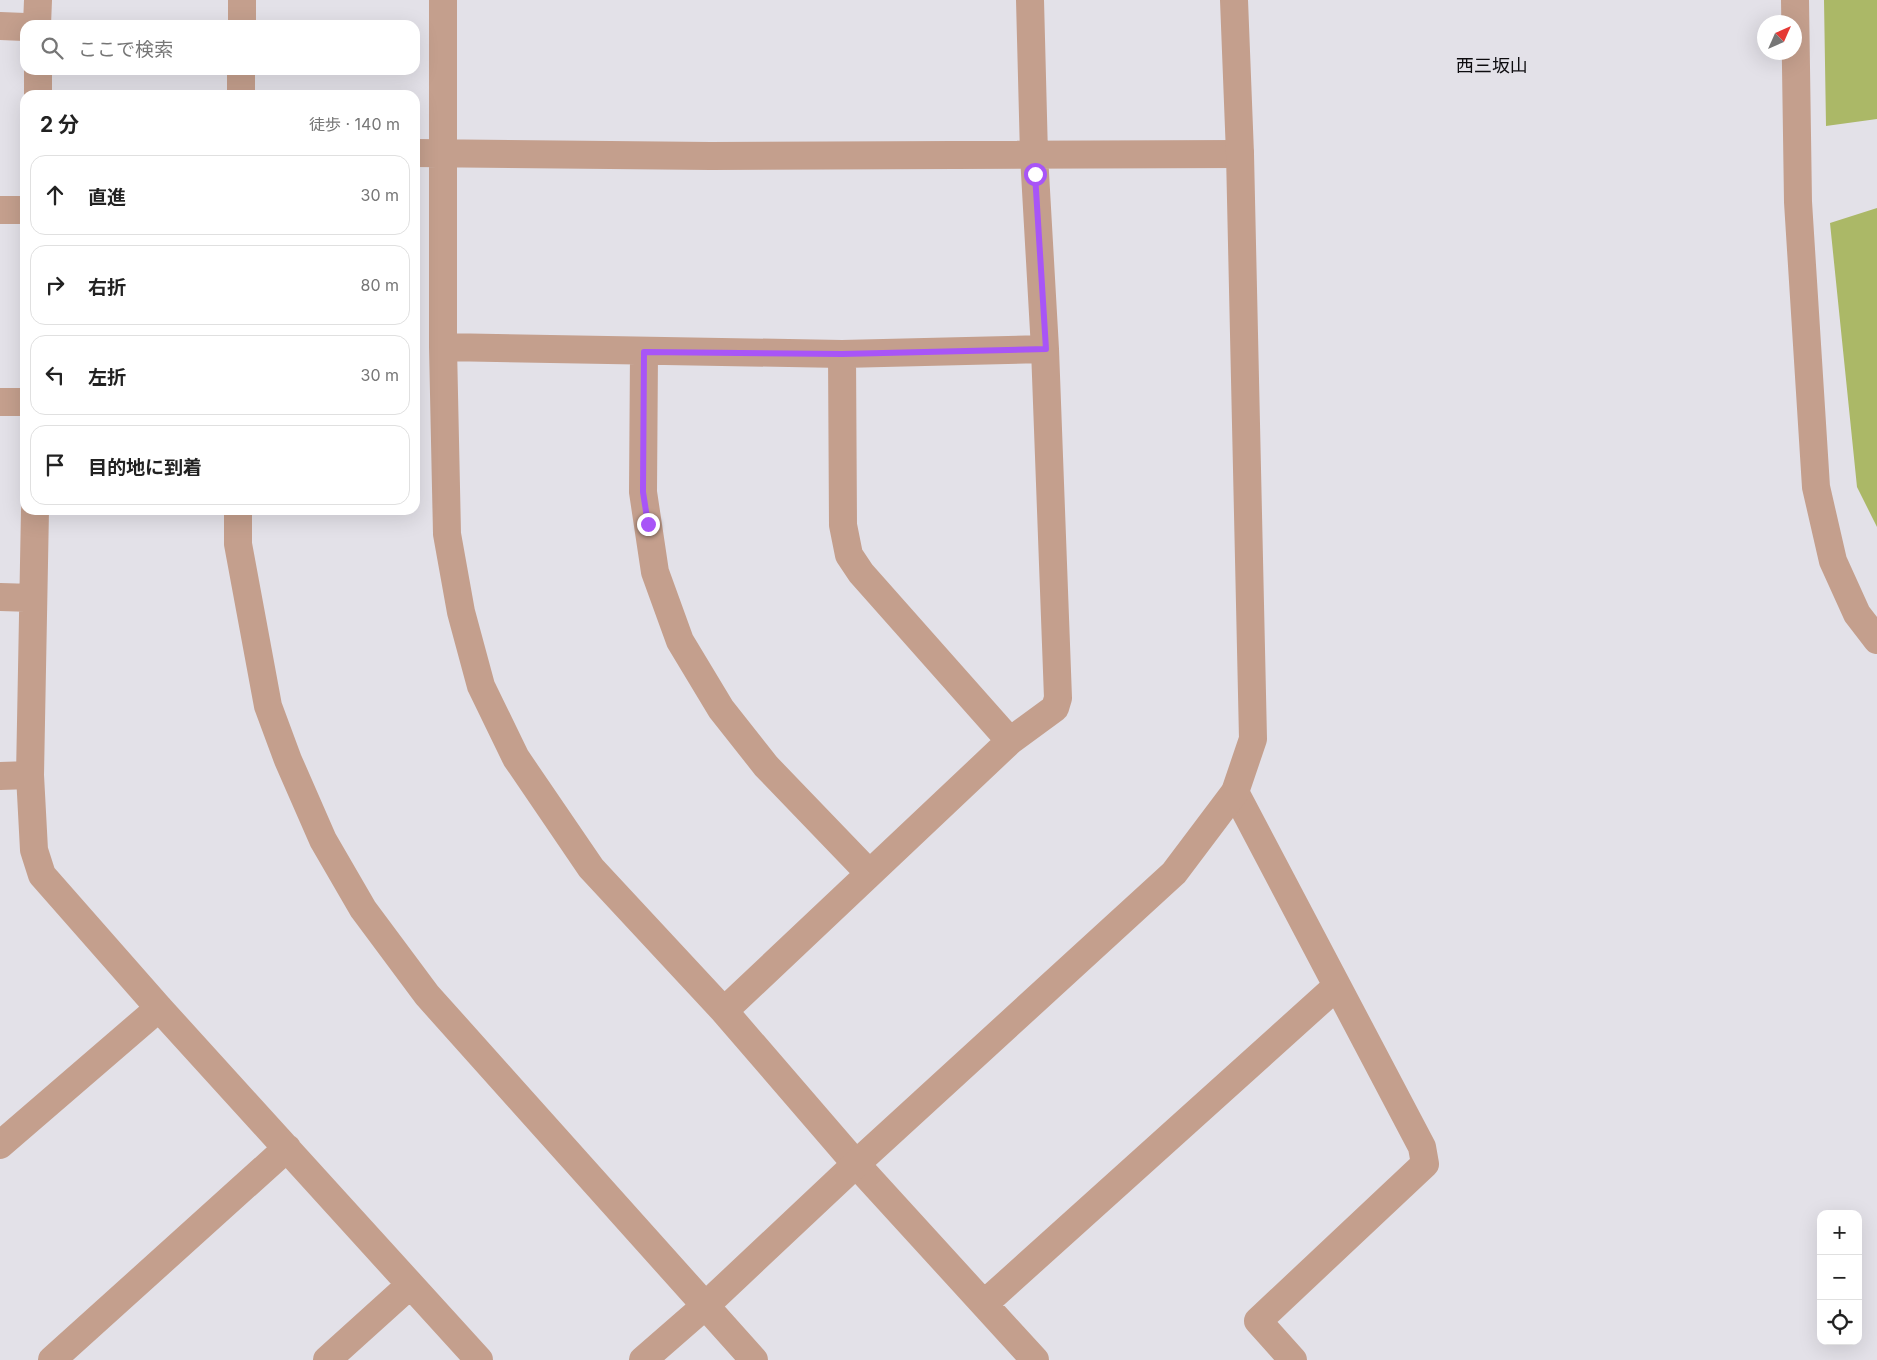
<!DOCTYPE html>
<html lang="ja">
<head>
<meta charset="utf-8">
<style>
  body { margin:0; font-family:Inter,"Noto Sans JP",sans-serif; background:#f2f2f2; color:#222 }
  .controls { position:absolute; right:15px; bottom:15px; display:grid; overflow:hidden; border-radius:10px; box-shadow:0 5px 20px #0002 }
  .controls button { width:45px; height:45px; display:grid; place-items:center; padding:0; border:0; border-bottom:1px solid #e0e0e0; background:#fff; color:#222; font:25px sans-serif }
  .compass { position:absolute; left:1757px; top:15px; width:45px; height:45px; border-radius:50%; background:#fff; box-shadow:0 5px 20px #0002; rotate:45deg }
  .stop { position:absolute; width:15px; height:15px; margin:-11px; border:4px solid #a855f7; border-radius:50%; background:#fff }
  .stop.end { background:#a855f7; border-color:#fff; box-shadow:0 1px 5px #0008 }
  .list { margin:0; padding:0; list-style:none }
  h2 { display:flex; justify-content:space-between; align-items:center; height:65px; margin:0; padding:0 20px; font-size:21px }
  h2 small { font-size:16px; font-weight:400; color:#767676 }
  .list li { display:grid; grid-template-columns:32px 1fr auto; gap:15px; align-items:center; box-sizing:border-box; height:80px; margin:0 10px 10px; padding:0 10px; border:1px solid #e0e0e0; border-radius:15px }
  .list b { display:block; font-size:19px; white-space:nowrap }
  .list em { font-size:16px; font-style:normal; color:#767676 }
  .icon { flex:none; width:28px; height:28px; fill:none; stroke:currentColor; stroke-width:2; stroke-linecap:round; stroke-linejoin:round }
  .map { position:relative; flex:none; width:1877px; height:1360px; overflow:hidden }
  .search { position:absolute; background:#fff; box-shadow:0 5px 20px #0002; left:20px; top:20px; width:400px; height:55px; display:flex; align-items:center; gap:12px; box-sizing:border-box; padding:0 18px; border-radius:15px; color:#767676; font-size:19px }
  .panel { position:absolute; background:#fff; box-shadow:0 5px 20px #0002; left:20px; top:90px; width:400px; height:425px; border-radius:15px }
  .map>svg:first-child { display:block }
  .green { fill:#abb867 }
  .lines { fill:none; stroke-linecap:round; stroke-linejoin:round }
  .minor { stroke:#c49f8d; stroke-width:28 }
  .tertiary { stroke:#c49f8d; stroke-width:28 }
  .route { stroke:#a855f7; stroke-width:6 }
  .labels { text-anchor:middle; stroke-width:5; stroke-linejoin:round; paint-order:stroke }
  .quarter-label { font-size:18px; fill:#0d0c0f; stroke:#e3e1e8 }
</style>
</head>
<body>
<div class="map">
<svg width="1877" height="1360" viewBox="0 0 1877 1360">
  <rect width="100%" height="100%" fill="#e3e1e8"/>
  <!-- green -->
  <path class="green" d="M1824,0H1877V119L1826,126Z
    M1877,208V527L1857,487L1830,223Z"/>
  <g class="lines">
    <!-- minor -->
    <path class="minor" d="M443,0V347L447,534L461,612L481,686L516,758L591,868L724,1011L856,1164L1035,1360
      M1795,0L1798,202L1816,487L1833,561L1857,614L1877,640
      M37,25L38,0
      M0,26L25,27
      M38,70V95
      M415,153L711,156L1240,154
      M0,210H25
      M443,347L842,354L1045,349
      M644,352L643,492L655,572L680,641L721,709L766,766L869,873
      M842,354L843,525L849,555L861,573L1010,741
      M0,402H25
      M35,510L30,775L34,850L42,875L159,1008L479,1360
      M0,597L33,598
      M0,776L30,775
      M1235,792L1422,1147L1425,1164L1258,1321L1293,1360
      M724,1011L1010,741L1055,708L1058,698L1045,349L1034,155L1030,0
      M0,1145L159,1008
      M984,1304L1337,986
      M52,1360L287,1148
      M327,1360L410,1285"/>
    <!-- tertiary -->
    <path class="tertiary" d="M242,25V0
      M241,95V70
      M238,510V544L268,706L288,760L323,840L363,909L427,995L754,1360
      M643,1360L705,1306L856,1164L1174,873L1235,792L1253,739L1240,154L1234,0"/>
  </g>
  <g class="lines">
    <!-- route -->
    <path class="route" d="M648,524L643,492L644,352L842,354L1046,349L1035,174"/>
  </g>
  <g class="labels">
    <!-- quarter labels -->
    <g class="quarter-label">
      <text x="1492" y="72">西三坂山</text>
    </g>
  </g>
</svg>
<div class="controls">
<button>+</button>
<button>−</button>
<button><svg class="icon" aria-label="locate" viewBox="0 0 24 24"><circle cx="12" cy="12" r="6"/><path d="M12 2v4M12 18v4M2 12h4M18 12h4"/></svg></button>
</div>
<svg class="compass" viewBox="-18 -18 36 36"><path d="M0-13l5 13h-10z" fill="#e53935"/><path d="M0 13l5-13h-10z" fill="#767676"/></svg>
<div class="stop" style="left:1035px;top:174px"></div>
<div class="stop end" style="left:648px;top:524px"></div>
<div class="search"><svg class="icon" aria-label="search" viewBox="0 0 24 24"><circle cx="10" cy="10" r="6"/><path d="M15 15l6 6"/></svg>ここで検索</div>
<section class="panel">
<h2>2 分<small>徒歩 · 140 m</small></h2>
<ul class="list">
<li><svg class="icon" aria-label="ahead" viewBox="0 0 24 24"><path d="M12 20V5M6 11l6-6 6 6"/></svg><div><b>直進</b></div><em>30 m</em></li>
<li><svg class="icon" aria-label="right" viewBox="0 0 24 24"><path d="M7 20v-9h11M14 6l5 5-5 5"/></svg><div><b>右折</b></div><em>80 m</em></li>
<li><svg class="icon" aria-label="left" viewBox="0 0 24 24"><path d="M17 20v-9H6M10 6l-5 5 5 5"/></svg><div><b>左折</b></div><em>30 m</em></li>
<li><svg class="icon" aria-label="arrive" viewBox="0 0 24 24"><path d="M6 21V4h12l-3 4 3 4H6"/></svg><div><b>目的地に到着</b></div></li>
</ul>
</section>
</div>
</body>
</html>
